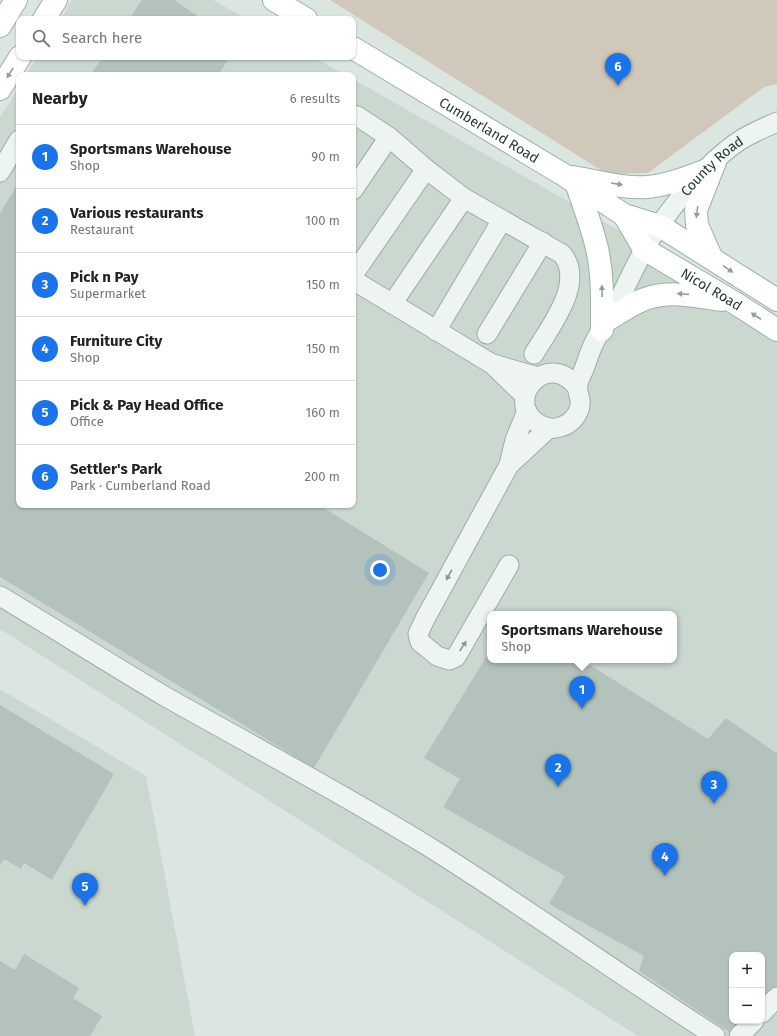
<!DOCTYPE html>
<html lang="en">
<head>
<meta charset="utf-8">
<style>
  body { margin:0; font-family:"Fira Sans",sans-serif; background:#f2f2f2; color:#222 }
  .controls { position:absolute; right:12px; bottom:12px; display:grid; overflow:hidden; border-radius:8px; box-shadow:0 1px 3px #0004 }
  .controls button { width:36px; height:36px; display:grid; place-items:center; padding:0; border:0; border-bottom:1px solid #e0e0e0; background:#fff; color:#222; font:20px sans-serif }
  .you { position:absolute; left:380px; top:570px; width:14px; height:14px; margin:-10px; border:3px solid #fff; border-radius:50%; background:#1a73e8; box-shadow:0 0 0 6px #1a73e833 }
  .badge { display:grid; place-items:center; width:26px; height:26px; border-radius:50%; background:#1a73e8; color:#fff; font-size:13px; font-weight:700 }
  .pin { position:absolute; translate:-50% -33px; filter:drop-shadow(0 1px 2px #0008) }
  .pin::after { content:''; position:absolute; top:21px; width:14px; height:12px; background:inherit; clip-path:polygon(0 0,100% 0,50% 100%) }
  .popup { position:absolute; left:487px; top:611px; width:190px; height:52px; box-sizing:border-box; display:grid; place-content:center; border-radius:8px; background:#fff; filter:drop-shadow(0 1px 3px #0005); font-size:13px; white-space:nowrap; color:#767676 }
  .popup b { font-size:15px; color:#222 }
  .popup::after { content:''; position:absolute; left:50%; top:100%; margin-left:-8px; border:8px solid transparent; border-top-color:#fff }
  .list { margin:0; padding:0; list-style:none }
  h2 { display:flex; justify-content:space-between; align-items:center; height:52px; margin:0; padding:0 16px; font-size:17px }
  h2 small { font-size:13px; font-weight:400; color:#767676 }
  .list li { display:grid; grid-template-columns:26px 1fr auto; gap:12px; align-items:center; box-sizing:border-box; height:64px; padding:0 16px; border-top:1px solid #e0e0e0 }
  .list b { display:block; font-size:15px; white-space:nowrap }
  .list p { margin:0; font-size:13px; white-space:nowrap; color:#767676 }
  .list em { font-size:13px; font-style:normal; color:#767676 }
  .icon { flex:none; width:22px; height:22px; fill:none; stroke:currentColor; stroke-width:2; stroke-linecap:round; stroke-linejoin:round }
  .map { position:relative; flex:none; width:777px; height:1036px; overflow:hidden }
  .search { position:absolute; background:#fff; box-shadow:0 1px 3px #0004; left:16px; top:16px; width:340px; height:44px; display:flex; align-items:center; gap:10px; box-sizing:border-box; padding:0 14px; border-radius:8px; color:#767676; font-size:15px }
  .panel { position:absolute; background:#fff; box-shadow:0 1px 3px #0004; left:16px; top:72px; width:340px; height:436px; border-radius:8px }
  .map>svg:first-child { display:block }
  .built { fill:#cad8d0; fill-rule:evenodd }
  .green { fill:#d1c8bc }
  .building { fill:#b3c3bb }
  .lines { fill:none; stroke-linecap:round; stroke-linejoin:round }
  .minor-casing { stroke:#9eada4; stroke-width:21 }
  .major-casing { stroke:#9bb2a5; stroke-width:24 }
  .minor { stroke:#eef5f1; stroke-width:19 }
  .major { stroke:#fff; stroke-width:22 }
  .oneway { fill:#929e98 }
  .oneway2 { fill:#8a9991 }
  .labels { text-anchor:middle; stroke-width:3; stroke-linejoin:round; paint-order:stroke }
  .street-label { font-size:14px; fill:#253d31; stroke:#ebf4ef }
</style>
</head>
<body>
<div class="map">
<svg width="777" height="1036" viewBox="0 0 777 1036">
  <rect width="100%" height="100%" fill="#dce6e0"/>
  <!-- built -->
  <path class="built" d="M72,0H213L247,19H61Z
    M37,57H314L345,75H26Z
    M353,79L660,254L777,335V1036H638L0,629V117L19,87V505H353ZM490,614H674V660H490ZM732,955H762V1021H732Z
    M0,689L146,776L195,1036H0Z"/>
  <!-- green -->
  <path class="green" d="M330,0H777V84L764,87L648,173L607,174Z"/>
  <!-- building -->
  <path class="building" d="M142,0H174L202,19H129Z
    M103,57H230L218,75H90Z
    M19,182V505H319L429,573L314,768L0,577V213Z
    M490,651V660H582L708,739L726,718L776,753L777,751V991L762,1007V955H732V1021H749L735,1036L639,971L644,956L549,904L565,876L443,807L460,779L424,758Z
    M0,705L114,774L52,880L24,863L21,869L4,859L0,866Z
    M24,954L79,988L73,998L102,1016L90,1036H0V961L15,970Z"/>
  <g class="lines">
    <defs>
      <g id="minor">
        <path d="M353,115L357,116L389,137L426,169L464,198L562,254C586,283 549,328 534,354"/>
        <path d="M0,172L19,140"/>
        <path d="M353,190L389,137"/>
        <path d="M353,275L426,169"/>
        <path d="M353,280L492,364L525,396"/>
        <path d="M392,304L464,198"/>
        <path d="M436,331L502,220"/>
        <path d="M487,334L543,242"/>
        <path d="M493,364L538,377"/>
        <path id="s1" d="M577,387C547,348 503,400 537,423C544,427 552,430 560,427C568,425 574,420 578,412C584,400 576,394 578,386C578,380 582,374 584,369C587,361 590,351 594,343C600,330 610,318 617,304C626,286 634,268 644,250C664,214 705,164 739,141C751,133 764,128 777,122"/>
        <path d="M509,465L549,428"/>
        <path d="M509,565L456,657L449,660L437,656L420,642L418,634L425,619L509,465L515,440L527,411"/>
        <path d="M0,596C55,629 110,664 166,697C253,746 341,793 426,845C524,906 618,974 715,1036"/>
        <path d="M762,1013L777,997"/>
        <path d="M739,1036L754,1021"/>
      </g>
      <g id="major">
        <path d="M274,0L306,19"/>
        <path d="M44,19L56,0"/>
        <path d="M0,26L16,0"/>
        <path id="s2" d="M353,48L564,175L624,215L660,226L777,300"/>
        <path d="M0,89L20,57"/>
        <path d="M573,177C597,181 624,189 648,187C669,185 688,177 707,170"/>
        <path d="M576,183C584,206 593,229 598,253C603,279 602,304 602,330"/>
        <path id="s3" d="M624,215L644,249L735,303L777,330"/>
        <path d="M711,257L697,225L696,210L715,162"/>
        <path d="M609,319C621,312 633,303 645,299C670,290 696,296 722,300"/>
      </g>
    </defs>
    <!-- minor casing -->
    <use href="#minor" class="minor-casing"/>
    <!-- major casing -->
    <use href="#major" class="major-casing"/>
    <!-- minor -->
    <use href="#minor" class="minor"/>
    <!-- major -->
    <use href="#major" class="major"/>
  </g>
  <!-- one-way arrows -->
  <defs><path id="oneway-solid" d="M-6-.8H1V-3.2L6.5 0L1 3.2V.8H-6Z"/></defs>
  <g class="oneway">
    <use href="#oneway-solid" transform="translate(10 73) rotate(122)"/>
    <use href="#oneway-solid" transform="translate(617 184) rotate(9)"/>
    <use href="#oneway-solid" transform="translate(697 212) rotate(97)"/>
    <use href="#oneway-solid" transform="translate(728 269) rotate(34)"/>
    <use href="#oneway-solid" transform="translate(602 291) rotate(-91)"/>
    <use href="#oneway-solid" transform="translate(683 294) rotate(-176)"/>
    <use href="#oneway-solid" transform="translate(756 316) rotate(-147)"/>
  </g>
  <g class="oneway2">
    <use href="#oneway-solid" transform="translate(449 575) rotate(119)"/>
    <use href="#oneway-solid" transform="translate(463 646) rotate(-57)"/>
  </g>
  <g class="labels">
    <!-- street labels -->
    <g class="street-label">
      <text dy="5" stroke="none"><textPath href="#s2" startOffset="159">Cumberland Road</textPath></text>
      <text dy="5" stroke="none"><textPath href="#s1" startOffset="434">County Road</textPath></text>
      <text dy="5" stroke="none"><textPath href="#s3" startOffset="118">Nicol Road</textPath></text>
    </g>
  </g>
</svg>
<div class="controls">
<button>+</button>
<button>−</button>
</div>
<div class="you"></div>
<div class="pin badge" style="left:582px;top:709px">1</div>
<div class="popup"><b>Sportsmans Warehouse</b>Shop</div>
<div class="pin badge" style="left:558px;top:787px">2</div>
<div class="pin badge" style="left:714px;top:804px">3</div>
<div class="pin badge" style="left:665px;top:876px">4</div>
<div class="pin badge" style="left:85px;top:906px">5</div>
<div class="pin badge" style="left:618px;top:86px">6</div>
<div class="search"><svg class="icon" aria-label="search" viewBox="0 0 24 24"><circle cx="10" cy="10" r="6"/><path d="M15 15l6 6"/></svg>Search here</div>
<section class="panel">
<h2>Nearby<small>6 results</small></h2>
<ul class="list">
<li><span class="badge">1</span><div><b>Sportsmans Warehouse</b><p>Shop</p></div><em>90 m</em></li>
<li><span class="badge">2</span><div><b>Various restaurants</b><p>Restaurant</p></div><em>100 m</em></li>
<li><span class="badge">3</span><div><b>Pick n Pay</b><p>Supermarket</p></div><em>150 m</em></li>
<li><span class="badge">4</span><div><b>Furniture City</b><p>Shop</p></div><em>150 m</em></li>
<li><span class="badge">5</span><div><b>Pick &amp; Pay Head Office</b><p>Office</p></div><em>160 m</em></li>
<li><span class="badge">6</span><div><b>Settler's Park</b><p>Park · Cumberland Road</p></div><em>200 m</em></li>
</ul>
</section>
</div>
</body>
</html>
